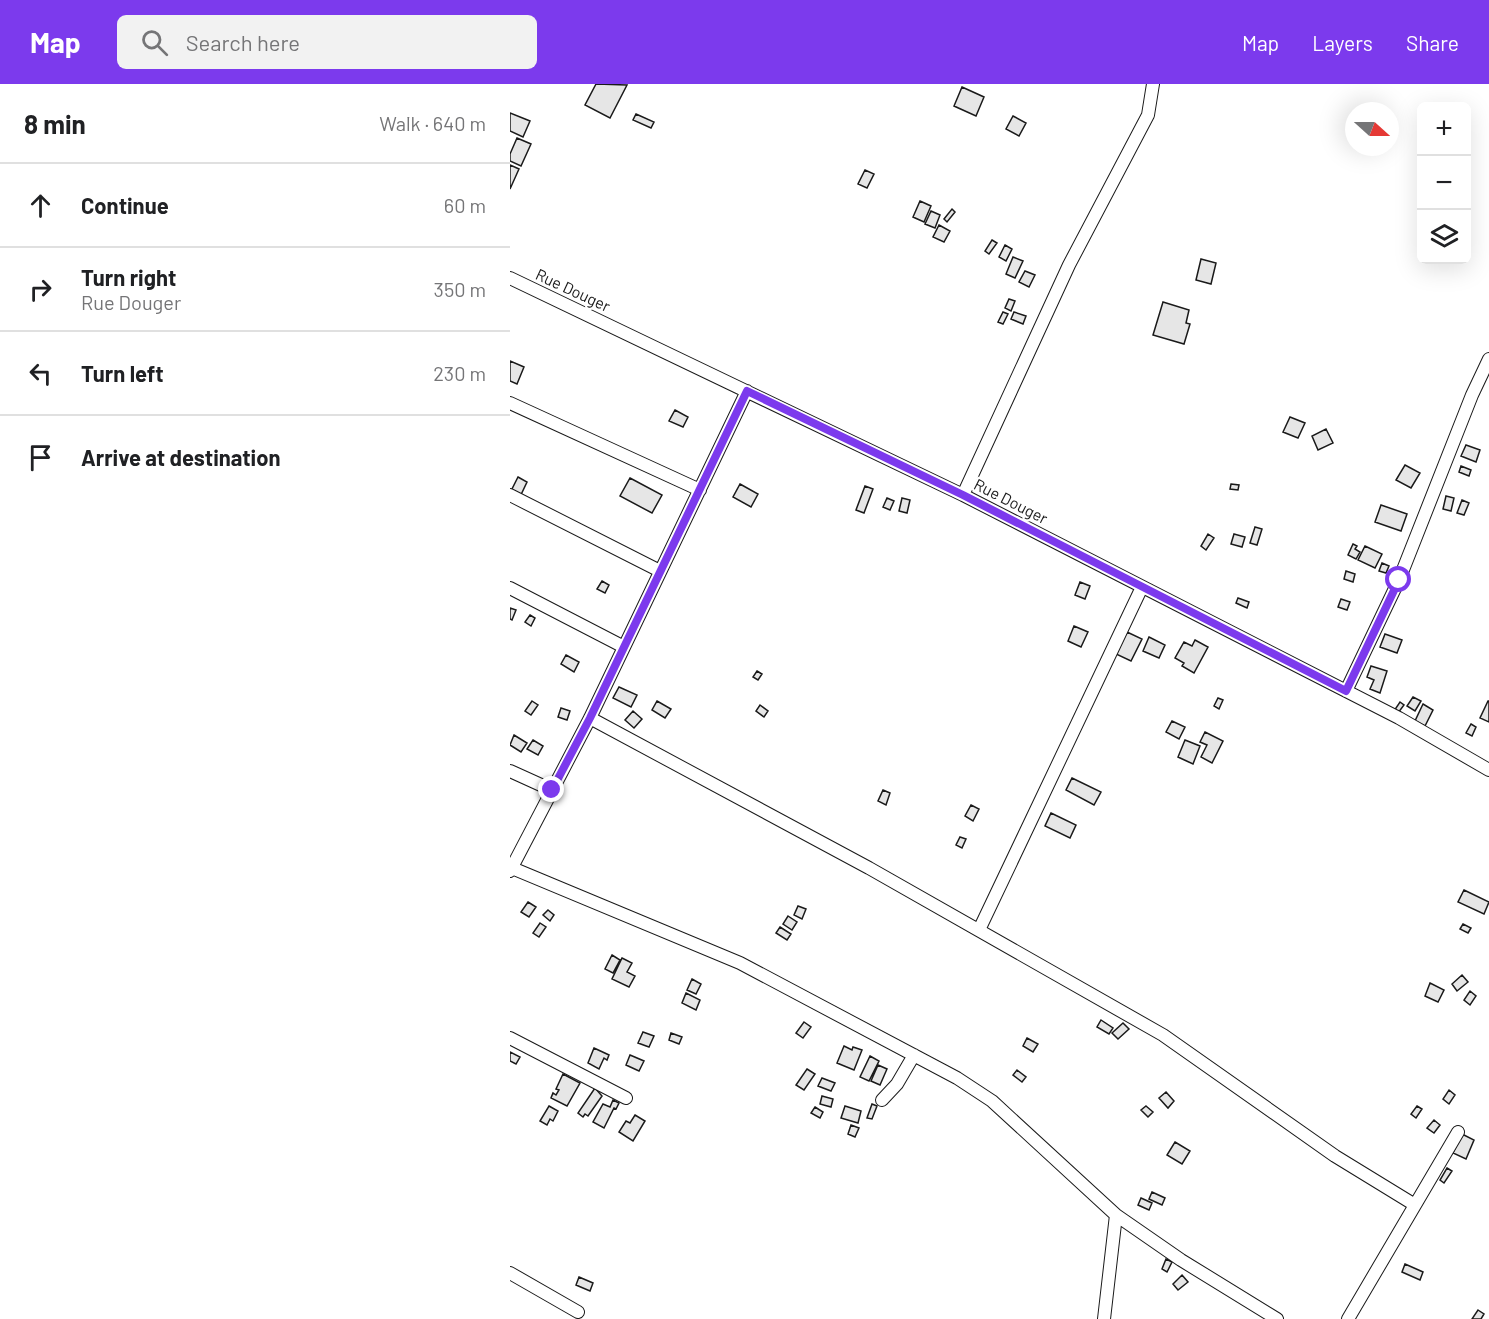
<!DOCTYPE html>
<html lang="en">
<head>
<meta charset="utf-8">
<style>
  body { margin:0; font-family:Barlow,sans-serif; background:#f2f2f2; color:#202124 }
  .controls { position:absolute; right:18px; top:18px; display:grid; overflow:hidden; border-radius:9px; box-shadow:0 6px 24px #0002 }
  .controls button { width:54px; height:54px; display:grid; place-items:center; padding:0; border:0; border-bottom:2px solid #e0e0e0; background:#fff; color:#202124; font:30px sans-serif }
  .compass { position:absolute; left:835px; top:18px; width:54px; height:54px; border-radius:50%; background:#fff; box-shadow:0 6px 24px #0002; rotate:111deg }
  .stop { position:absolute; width:18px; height:18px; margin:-14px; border:4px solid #7c3aed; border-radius:50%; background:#fff }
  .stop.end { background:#7c3aed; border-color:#fff; box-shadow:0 2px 6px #0008 }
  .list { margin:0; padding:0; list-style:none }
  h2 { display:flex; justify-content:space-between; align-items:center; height:78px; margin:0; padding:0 24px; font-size:26px }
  h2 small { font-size:20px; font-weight:400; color:#757577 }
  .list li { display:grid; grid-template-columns:39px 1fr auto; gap:18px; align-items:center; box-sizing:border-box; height:84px; padding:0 24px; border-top:2px solid #e0e0e0 }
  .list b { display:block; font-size:22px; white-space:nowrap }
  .list p { margin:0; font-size:20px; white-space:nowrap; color:#757577 }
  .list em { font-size:20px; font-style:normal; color:#757577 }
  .icon { flex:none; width:33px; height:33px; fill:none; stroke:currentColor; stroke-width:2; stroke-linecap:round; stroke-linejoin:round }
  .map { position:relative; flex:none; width:979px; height:1235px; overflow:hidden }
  header { display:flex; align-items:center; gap:36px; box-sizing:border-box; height:84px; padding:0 30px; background:#7c3aed; color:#fff }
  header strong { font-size:28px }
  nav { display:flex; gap:33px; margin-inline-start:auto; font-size:21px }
  .search { width:420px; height:54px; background:#f2f2f2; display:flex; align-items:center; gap:15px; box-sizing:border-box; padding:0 21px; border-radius:9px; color:#757577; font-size:22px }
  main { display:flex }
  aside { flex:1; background:#fff }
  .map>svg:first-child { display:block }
  .building { fill:#e6e6e6; stroke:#1a1a1a; stroke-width:1.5 }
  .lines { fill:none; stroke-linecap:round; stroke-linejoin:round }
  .street-casing { stroke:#1a1a1a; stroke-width:14 }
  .street { stroke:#fff; stroke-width:12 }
  .route { stroke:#7c3aed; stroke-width:8 }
  .labels { text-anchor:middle; stroke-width:4.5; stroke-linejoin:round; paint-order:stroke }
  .street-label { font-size:16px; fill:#1a1a1a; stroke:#fff }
</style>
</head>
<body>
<header>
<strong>Map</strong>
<div class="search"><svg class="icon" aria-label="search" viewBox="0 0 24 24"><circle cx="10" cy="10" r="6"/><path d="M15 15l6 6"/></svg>Search here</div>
<nav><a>Map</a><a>Layers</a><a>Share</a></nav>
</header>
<main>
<aside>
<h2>8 min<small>Walk · 640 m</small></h2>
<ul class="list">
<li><svg class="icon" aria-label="ahead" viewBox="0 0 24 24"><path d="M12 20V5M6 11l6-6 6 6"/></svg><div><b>Continue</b></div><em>60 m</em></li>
<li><svg class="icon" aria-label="right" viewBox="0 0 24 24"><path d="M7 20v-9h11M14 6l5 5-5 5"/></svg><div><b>Turn right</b><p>Rue Douger</p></div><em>350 m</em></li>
<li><svg class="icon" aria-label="left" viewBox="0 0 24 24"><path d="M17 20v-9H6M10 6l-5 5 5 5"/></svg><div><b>Turn left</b></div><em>230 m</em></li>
<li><svg class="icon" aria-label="arrive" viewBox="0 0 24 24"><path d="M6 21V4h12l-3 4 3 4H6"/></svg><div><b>Arrive at destination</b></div></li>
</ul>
</aside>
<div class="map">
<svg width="979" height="1235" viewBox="0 0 979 1235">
  <rect width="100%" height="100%" fill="#fff"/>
  <!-- building -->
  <path class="building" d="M86,0L117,1L100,34L75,21Z
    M452,3L474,13L466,32L444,22Z
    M0,29L20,37L13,53L0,47Z
    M126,30L144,38L141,44L123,36Z
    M503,32L516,39L509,52L496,45Z
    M7,54L21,60L11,82L0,77V70Z
    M0,81L9,85L0,105Z
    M355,86L364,90L357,104L348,100Z
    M410,117L421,122L414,138L403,133Z
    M442,125L445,128L437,138L434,135Z
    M421,127L430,131L425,144L415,140Z
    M429,141L440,147L434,158L423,153Z
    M482,156L487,159L479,170L475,167Z
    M495,161L502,165L496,177L489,173Z
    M503,173L513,177L505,194L496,190Z
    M691,175L706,179L701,200L686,196Z
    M515,187L525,191L519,203L509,198Z
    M499,215L505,217L501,227L495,224Z
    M653,218L679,226L676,239L680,240L674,260L643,251Z
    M493,228L498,230L493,240L488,238Z
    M504,228L516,232L513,240L501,235Z
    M0,277L14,283L7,300L0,297Z
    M165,326L178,333L173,343L159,337Z
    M780,333L795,339L788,354L773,348Z
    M816,345L823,359L808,366L802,352Z
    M956,361L970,366L966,378L951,372Z
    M895,381L910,389L901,404L886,396Z
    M951,382L961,386L959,392L949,388Z
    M8,393L17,398L8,417L0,409Z
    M120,394L152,411L142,429L110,412Z
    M230,400L248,410L241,423L223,413Z
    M721,400L729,401L728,406L720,405Z
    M355,402L363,405L354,429L346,426Z
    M936,412L944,414L941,427L933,425Z
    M377,414L384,417L380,426L373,423Z
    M392,414L400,416L397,429L389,427Z
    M952,416L959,419L954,431L947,429Z
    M871,421L897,430L891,447L865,438Z
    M745,443L752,445L747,461L740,459Z
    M698,450L704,454L696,466L691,462Z
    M724,450L735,453L732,463L721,460Z
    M843,460L847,462L845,465L850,468L846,475L838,471Z
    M855,462L872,470L865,484L848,476Z
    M872,479L879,482L876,489L869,487Z
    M836,487L845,490L843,498L834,495Z
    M92,497L99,501L95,509L87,505Z
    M570,498L580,502L575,515L565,511Z
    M728,514L739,518L737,524L726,519Z
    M831,515L840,518L837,526L828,523Z
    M0,524L6,526L2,536L0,535Z
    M20,531L25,534L21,542L15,538Z
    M564,542L578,548L571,563L558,557Z
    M617,548L632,555L621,577L606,570Z
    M875,550L892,556L887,569L870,563Z
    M639,553L655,561L649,574L633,567Z
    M685,556L698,563L684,589L672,582L674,579L665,574L674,558L682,562Z
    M56,571L69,578L64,588L51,580Z
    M861,582L877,587L870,609L860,605L864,596L857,593Z
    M247,587L252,590L248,596L243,593Z
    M109,603L127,611L121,623L103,614Z
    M903,613L911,617L905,627L897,622Z
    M708,614L713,616L709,625L704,622Z
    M22,617L28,621L21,631L15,627Z
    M147,617L161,625L155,634L142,626Z
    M978,617H979V638L970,634Z
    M890,618L894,621L888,629L884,627Z
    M913,620L923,626L915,642L905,637Z
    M250,621L258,627L254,633L246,627Z
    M51,624L60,627L57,636L48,633Z
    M123,627L132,635L124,644L115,636Z
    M662,637L675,643L669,655L656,648Z
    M961,640L966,643L962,652L956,649Z
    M695,648L713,657L702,679L691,673L697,661L690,658Z
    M4,651L17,659L11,668L0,661Z
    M23,656L33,662L28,671L17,665Z
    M675,656L690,662L683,680L668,673Z
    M562,694L591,708L584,721L556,706Z
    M373,706L380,709L376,721L368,717Z
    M461,721L469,725L463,737L455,732Z
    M541,729L566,741L560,754L535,742Z
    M450,753L456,755L452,764L446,761Z
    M954,806L979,818L974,830L948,818Z
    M18,818L26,823L19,833L11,828Z
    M288,822L296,825L292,835L284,831Z
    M38,826L44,831L40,837L33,831Z
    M278,832L287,838L282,846L273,840Z
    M30,839L36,843L29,853L23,849Z
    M953,840L961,844L958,849L950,845Z
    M270,843L281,850L277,856L266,849Z
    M102,871L110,876L103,889L95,885Z
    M112,874L122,879L117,888L125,892L119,903L102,895Z
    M952,891L958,898L947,907L942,900Z
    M182,895L191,900L186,910L177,906Z
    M920,899L934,906L928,918L915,912Z
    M960,907L966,912L960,921L954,916Z
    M176,909L190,916L186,926L172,919Z
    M591,936L603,944L599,950L587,943Z
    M294,938L301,943L293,954L286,949Z
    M613,939L619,945L608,955L602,949Z
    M133,948L144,952L139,963L128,959Z
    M161,949L172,953L169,960L159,956Z
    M517,954L528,960L523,968L513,962Z
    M334,962L342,966L343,963L352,966L344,986L327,979Z
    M84,964L99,971L97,976L94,974L89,985L78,979Z
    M0,968L10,973L6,980L0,977Z
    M120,971L134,977L129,987L116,981Z
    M360,972L369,977L359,997L350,993Z
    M368,981L377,985L370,1001L361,997Z
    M297,985L305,990L294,1006L286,1001Z
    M507,986L516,993L512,998L503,991Z
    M53,990L70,999L57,1022L41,1014L43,1009L46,1011L49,1006L46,1005Z
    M312,994L325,999L321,1007L308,1002Z
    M85,1004L92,1012L78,1032L75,1030L73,1033L68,1029Z
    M939,1006L945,1011L939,1020L933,1015Z
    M656,1008L664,1017L658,1024L649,1014Z
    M312,1012L323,1015L321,1023L310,1020Z
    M103,1016L109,1019L106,1025L104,1024L94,1044L83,1038L93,1020L100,1023Z
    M362,1020L367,1022L362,1035L357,1034Z
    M39,1022L48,1027L43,1037L40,1035L37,1041L30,1037Z
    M335,1022L351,1027L348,1039L331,1034Z
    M636,1022L643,1028L638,1033L631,1026Z
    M907,1022L912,1025L906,1034L901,1030Z
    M305,1023L313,1028L310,1034L301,1029Z
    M125,1031L135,1037L123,1057L109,1048L116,1037L120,1039Z
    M924,1036L930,1041L924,1049L917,1044Z
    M341,1041L349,1044L345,1053L338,1050Z
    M952,1050L964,1056L956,1075L943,1069Z
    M665,1058L680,1067L672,1080L657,1071Z
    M937,1084L942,1087L934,1099L930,1096Z
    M642,1108L655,1114L652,1121L639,1115Z
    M631,1114L642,1119L639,1126L628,1121Z
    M656,1175L662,1178L657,1188L652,1185Z
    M895,1180L913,1188L910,1196L892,1188Z
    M672,1191L678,1198L668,1206L663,1200Z
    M69,1193L83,1199L80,1207L66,1201Z
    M968,1226L974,1230L971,1235H962Z"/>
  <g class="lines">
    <defs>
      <path id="street" d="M0,194L453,411L889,634L979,686
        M0,319L190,406
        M0,411L150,487
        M453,411L559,181L638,31L643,0
        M0,504L114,563
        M836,607L889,496L962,311L979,275
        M80,634L359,784L653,951L825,1072L905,1121
        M0,687L42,706
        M2,784L230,879L447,994L482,1017L606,1131L594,1235
        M0,787L80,634L237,307
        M469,846L632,503
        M0,954L116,1014
        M372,1016L387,1000L404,971
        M606,1131L671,1176L767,1235
        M0,1189L68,1228
        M838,1235L948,1048"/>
    </defs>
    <!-- street casing -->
    <use href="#street" class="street-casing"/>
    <!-- street -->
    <use href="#street" class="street"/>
  </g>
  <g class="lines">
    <!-- route -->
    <path class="route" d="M42,706L80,634L237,307L453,411L836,607L889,496"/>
  </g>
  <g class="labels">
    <!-- street labels -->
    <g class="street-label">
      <text transform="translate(63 206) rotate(25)" y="6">Rue Douger</text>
      <text transform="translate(501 417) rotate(27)" y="6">Rue Douger</text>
    </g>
  </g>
</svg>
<div class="controls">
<button>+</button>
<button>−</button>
<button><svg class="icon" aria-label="layers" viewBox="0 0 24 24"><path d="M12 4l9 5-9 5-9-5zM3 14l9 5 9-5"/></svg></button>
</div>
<svg class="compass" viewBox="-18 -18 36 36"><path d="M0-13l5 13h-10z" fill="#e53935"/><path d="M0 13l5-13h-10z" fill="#757577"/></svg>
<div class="stop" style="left:889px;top:496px"></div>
<div class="stop end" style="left:42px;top:706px"></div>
</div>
</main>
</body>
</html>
